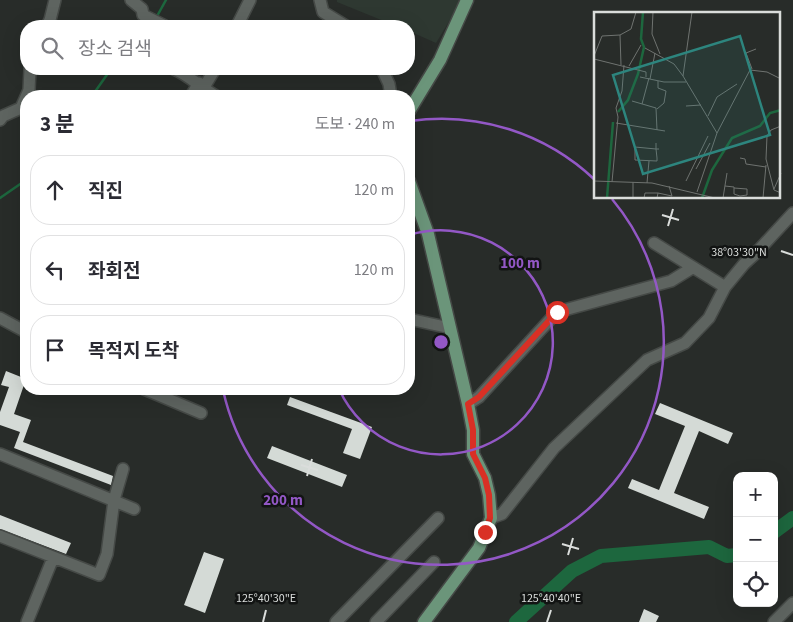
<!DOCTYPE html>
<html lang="ko">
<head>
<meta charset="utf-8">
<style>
  body { margin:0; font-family:"Source Sans 3","Noto Sans KR",sans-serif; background:#f7f7f7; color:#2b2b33 }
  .controls { position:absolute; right:15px; bottom:15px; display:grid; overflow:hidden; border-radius:10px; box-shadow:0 5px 20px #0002 }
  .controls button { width:45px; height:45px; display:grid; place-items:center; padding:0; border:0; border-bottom:1px solid #e1e1e2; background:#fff; color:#2b2b33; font:25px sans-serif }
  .stop { position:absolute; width:15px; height:15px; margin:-11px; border:4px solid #d93025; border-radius:50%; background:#fff }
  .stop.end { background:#d93025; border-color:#fff; box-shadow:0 1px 5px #0008 }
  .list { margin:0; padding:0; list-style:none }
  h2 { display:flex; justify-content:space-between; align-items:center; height:65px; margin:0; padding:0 20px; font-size:21px }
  h2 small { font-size:16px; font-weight:400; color:#7c7c81 }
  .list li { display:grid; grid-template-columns:32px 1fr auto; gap:15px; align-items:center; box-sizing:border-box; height:70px; margin:0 10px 10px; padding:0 10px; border:1px solid #e1e1e2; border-radius:20px }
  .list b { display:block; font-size:19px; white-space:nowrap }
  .list em { font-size:16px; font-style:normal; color:#7c7c81 }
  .icon { flex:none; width:28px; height:28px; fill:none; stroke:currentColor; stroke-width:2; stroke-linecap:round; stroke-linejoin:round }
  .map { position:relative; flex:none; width:793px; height:622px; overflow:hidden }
  .search { position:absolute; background:#fff; box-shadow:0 5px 20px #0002; left:20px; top:20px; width:395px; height:55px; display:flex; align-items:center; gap:12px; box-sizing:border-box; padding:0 18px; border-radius:20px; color:#7c7c81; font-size:19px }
  .panel { position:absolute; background:#fff; box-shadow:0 5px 20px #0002; left:20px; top:90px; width:395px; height:305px; border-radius:20px }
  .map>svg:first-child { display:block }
  .built { fill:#2e3831 }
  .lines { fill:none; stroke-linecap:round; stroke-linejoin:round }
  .stream { stroke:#1d673e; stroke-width:2.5 }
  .river { stroke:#1d673e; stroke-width:14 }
  .building { fill:#d4dad6 }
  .minor-casing { stroke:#454946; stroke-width:14 }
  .major-casing { stroke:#454946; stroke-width:15 }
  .minor { stroke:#5e6460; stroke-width:11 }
  .major { stroke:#6b957a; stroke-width:12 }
  .route { stroke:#d93025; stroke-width:6 }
  .ticks { fill:none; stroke:#dadddb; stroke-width:2 }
  .ring { fill:none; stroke:#9358c6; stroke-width:2.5 }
  .inset-river { fill:none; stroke:#1d673e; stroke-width:2.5 }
  .inset-road { fill:none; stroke:#6f7370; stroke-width:1 }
  .view { fill:#2d857e; fill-opacity:0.15; stroke:#2d857e; stroke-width:2.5 }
  .inset-edge { fill:none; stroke:#dadddb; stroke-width:2.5 }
  .ticks-label { font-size:12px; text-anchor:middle; fill:#dadddb; stroke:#121413; stroke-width:5; stroke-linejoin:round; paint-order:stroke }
  .centre { fill:#9358c6; stroke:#121413; stroke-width:2.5 }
  .ring-label { font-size:15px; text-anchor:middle; font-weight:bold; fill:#9358c6; stroke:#121413; stroke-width:5; stroke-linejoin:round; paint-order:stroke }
</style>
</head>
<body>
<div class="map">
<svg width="793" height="622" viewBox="0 0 793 622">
  <rect width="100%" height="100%" fill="#282c29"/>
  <!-- built -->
  <path class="built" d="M337,0H462L436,43L409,31V26H396L337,2Z"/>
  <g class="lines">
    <!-- stream -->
    <path class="stream" d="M156,18L166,0
      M92,96L111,69
      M0,198L26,180"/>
    <!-- river -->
    <path class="river" d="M774,532L793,518
      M516,622L572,571L601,556L709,547L727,556L737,555"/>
  </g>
  <!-- building -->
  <path class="building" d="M6,371L26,379L14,414L31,420L23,442L113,476L111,485L14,448L20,432L0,425V412L9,387L1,385Z
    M290,397L372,427L360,459L343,453L352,429L287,405Z
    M660,403L733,433L728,444L699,431L674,493L709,507L704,519L628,488L632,479L659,490L685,426L655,414Z
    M272,446L347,475L342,487L267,458Z
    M0,515L71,543L66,554L0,529Z
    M204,552L224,559L205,613L184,605Z
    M644,609L659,616L656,622H639Z"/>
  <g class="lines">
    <defs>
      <path id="minor" d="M131,0L142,9L143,15L165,26
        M320,0L323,12L346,26
        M47,26L50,20L55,0
        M237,26L250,0
        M174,69C190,76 201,88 216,96
        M382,69L389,84L391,96
        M203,89L215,69
        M191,96L199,83
        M0,120L3,116L21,108L29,90L30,69
        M654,243L725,287
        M0,318L26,332
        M409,319L450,328
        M144,389L201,413
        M468,404L479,397L557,312L671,281L692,268
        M0,454L134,509
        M491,518L502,514L554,448L647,360L685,343L709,318L725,287L744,264L756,253L793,213
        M0,536L99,575L107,554L114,500L123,469
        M27,622L53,558
        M336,622L438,518
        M376,622L434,562
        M774,622L793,603"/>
      <path id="major" d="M409,111L440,60L467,0
        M409,181L428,234L468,404L473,430V454L485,478L489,495L491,518L479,548L424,622"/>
    </defs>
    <!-- minor casing -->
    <use href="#minor" class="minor-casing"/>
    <!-- major casing -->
    <use href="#major" class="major-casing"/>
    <!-- minor -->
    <use href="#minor" class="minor"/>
    <!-- major -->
    <use href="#major" class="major"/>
  </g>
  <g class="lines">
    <!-- route -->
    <path class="route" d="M485,532L490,518L489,495L485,478L473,454V430L468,404L479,397L557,312"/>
  </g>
  <!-- ticks -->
  <path class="ticks" d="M662,215L679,220M668,226L673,209M781,251L793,255M301,465L318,470M307,476L312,459M562,544L579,549M568,555L573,538M263,622L266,610M547,622L551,610"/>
  <!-- distance rings -->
  <g class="ring">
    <path d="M409 235A112 112 0 1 1 339 389"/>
    <path d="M410 121A223 223 0 0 1 595 180M612 199A223 223 0 1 1 223 390"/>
  </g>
  <!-- overview -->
  <g transform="translate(594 12)">
    <rect width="186" height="186" fill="#282c29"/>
    <path class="inset-river" d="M24,100L34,88L44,62L50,35L47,27L49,0M13,186L19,110M108,186L118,158L138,126L166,114L176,101L187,98"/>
    <path class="inset-road" d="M59,0L58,22L66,42M98,0L89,64L123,121L103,180M51,36L80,52L89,64M0,44L8,24L26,23M0,47L52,60V65M27,53L26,23L37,17L42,0M35,54L47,33M158,57L152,41L162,37M46,65L70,70H92M56,67L61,41M38,89L62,96L63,118M48,92L55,66M92,94L107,93M63,97L70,91L72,79L64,76V69M114,104L123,85L143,72M22,111L71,119M187,114L177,118L173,124L172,147L180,178L187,181M123,121L156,58L173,60L187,67M62,131V137L63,146V149L41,148V135L62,137H65M146,146L151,147L152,152L172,155M102,157L116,131M0,169L58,171L121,186M92,169L114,124M18,170L24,105L22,96L28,79L30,53M39,170V186M53,171L55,149M131,174L140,175V182L146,184M140,176L153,177V183L146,184M180,177L187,161M50,186L51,181H64M63,186L64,181L78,184L75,174M129,186L133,161M169,186L172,153"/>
    <path class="view" d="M146,24L176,123L49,162L19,63Z"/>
    <rect width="186" height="186" class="inset-edge"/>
  </g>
  <g class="ticks-label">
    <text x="739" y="256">38°03'30"N</text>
    <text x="266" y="602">125°40'30"E</text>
    <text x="551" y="602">125°40'40"E</text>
  </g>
  <circle cx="441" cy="342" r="8" class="centre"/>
  <g class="ring-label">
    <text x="520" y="268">100 m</text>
    <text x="283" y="505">200 m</text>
  </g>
</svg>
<div class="controls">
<button>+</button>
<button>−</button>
<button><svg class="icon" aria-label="locate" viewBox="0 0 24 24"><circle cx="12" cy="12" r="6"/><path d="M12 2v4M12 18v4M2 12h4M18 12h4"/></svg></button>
</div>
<div class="stop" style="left:557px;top:312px"></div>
<div class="stop end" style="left:485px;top:532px"></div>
<div class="search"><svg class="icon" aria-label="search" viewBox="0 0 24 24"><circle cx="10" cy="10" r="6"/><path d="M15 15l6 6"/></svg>장소 검색</div>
<section class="panel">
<h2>3 분<small>도보 · 240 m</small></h2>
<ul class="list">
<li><svg class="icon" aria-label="ahead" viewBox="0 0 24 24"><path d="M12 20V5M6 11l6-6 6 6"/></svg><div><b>직진</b></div><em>120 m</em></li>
<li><svg class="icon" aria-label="left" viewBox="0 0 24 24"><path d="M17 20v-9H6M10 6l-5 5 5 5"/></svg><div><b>좌회전</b></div><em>120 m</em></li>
<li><svg class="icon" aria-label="arrive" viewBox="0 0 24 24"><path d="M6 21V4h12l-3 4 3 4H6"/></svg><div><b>목적지 도착</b></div></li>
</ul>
</section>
</div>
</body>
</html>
